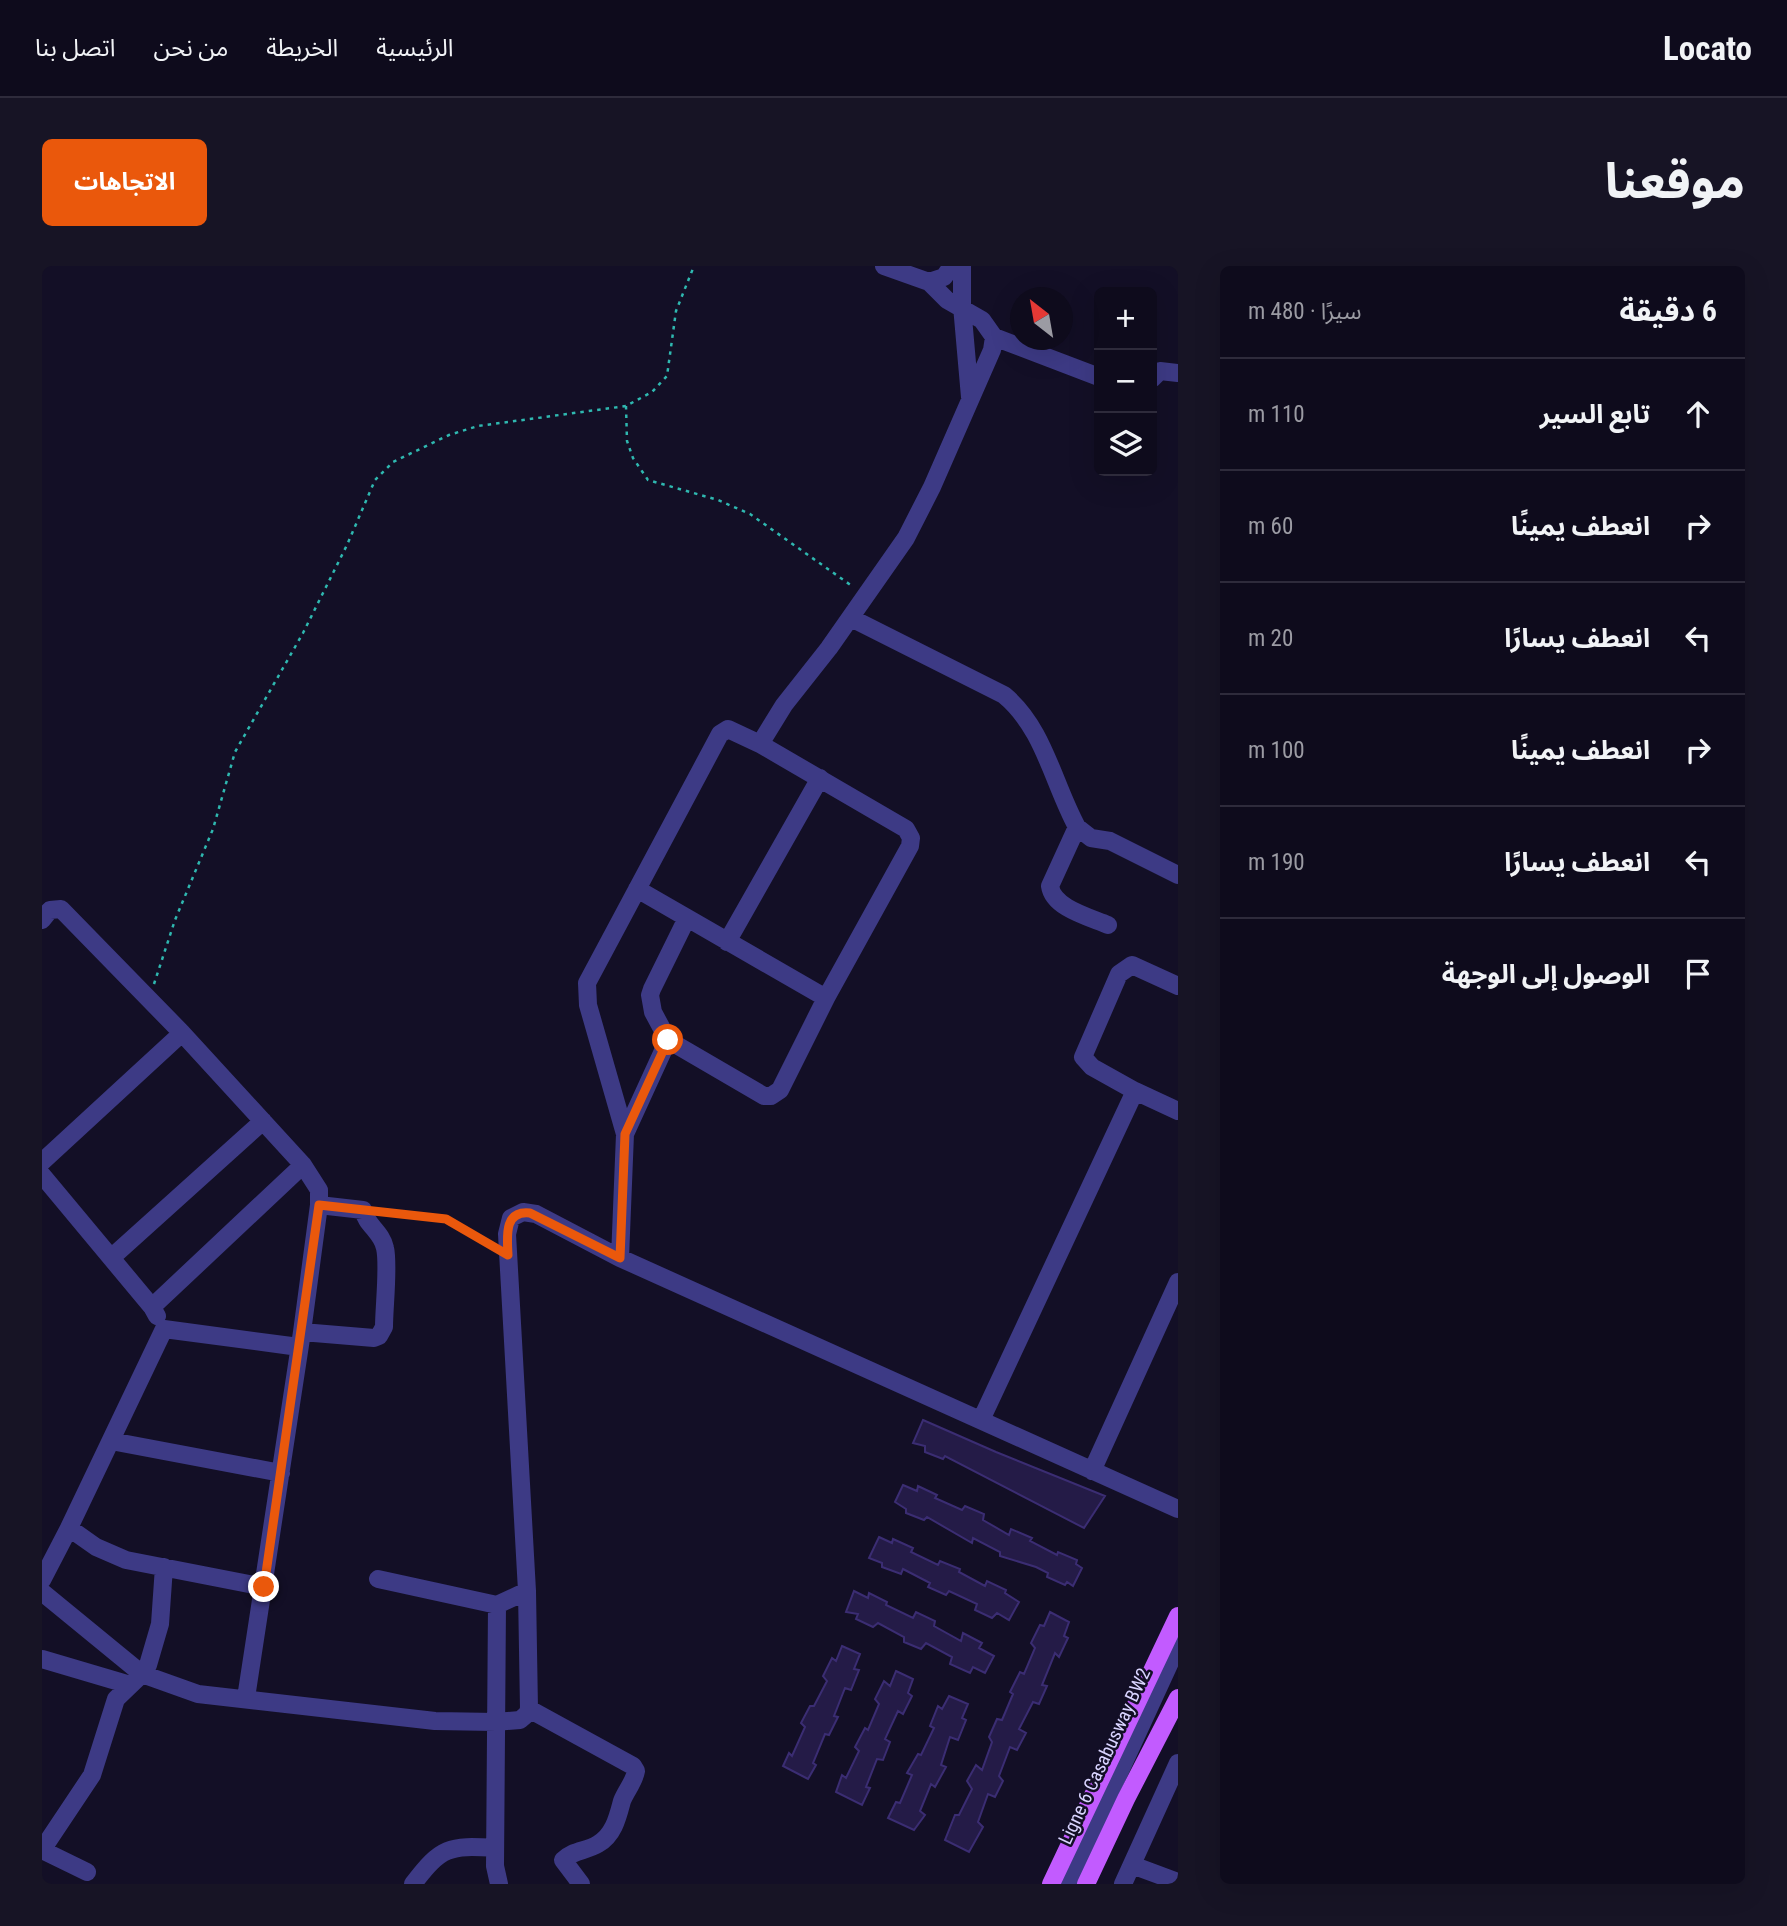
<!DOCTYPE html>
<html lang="ar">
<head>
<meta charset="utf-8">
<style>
  body { margin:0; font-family:"Roboto Condensed","Noto Sans Arabic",sans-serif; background:#171425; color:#f1f3f6; direction:rtl }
  .controls { position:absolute; right:21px; top:21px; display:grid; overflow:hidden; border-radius:10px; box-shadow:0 7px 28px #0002 }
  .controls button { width:63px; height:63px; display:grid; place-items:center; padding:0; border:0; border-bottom:2px solid #2e2b3b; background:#0e0b1c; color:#f1f3f6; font:35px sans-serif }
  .compass { position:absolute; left:968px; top:21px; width:63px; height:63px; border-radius:50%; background:#0e0b1c; box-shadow:0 7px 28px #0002; rotate:329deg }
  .stop { position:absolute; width:21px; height:21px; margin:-16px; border:5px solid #ea580c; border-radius:50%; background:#fff }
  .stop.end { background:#ea580c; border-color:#fff; box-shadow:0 2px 7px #0008 }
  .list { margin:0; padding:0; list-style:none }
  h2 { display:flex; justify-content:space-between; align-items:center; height:91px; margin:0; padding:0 28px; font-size:30px }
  h2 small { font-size:23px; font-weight:400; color:#9b9ba3 }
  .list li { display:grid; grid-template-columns:46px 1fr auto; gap:21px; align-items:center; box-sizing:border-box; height:112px; padding:0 28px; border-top:2px solid #2e2b3b }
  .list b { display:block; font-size:26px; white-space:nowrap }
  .list em { font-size:23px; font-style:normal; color:#9b9ba3 }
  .icon { flex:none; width:38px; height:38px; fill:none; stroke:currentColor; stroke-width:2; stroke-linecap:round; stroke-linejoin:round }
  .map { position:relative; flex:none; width:1136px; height:1618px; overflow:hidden; direction:ltr; border-radius:10px }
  header { display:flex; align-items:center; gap:42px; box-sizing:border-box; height:98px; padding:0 35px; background:#0e0b1c; border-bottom:2px solid #2e2b3b }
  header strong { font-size:33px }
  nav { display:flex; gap:38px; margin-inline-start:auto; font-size:24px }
  .intro { display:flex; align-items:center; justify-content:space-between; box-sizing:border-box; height:168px; padding:0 42px }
  h1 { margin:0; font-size:49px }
  .button { padding:18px 32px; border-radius:10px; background:#ea580c; color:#fff; font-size:24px; font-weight:700 }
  main { display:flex; gap:42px; padding:0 42px }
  aside { flex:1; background:#0e0b1c; border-radius:10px; box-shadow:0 7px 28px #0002 }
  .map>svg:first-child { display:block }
  .building { fill:#241b47; stroke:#3b2d73; stroke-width:2 }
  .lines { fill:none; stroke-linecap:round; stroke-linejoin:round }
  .path { stroke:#2fb8b0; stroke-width:2.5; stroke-dasharray:3.5 5; stroke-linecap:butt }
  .minor { stroke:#3d3a85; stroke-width:18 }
  .major { stroke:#c25bff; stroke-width:18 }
  .route { stroke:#ea580c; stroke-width:9 }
  .labels { text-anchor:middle; stroke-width:5; stroke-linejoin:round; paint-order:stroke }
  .street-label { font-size:19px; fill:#d9d4ff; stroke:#130f26 }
</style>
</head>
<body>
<header>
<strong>Locato</strong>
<nav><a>الرئيسية</a><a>الخريطة</a><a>من نحن</a><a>اتصل بنا</a></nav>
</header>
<div class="intro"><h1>موقعنا</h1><a class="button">الاتجاهات</a></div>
<main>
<aside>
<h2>6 دقيقة<small>سيرًا · 480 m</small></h2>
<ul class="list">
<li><svg class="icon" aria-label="ahead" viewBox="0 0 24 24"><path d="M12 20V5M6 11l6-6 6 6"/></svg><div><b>تابع السير</b></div><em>110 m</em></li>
<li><svg class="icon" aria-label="right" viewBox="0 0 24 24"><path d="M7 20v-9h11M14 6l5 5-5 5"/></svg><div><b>انعطف يمينًا</b></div><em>60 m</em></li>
<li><svg class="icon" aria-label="left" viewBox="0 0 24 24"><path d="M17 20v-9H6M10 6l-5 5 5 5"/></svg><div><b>انعطف يسارًا</b></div><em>20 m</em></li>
<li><svg class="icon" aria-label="right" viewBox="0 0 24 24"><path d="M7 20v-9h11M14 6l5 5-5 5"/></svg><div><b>انعطف يمينًا</b></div><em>100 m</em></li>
<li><svg class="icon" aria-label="left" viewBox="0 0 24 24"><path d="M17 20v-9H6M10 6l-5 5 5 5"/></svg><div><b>انعطف يسارًا</b></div><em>190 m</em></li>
<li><svg class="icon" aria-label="arrive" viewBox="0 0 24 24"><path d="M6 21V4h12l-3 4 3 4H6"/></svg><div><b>الوصول إلى الوجهة</b></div></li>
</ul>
</aside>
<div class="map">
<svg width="1136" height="1618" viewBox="0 0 1136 1618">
  <rect width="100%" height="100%" fill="#130f26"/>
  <!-- building -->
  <path class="building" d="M881,1154L954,1186L1063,1230L1042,1262L903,1190L901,1193L883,1186V1180L871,1177Z
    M861,1219L875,1225L876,1220L895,1229L893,1232L920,1244L923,1240L942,1248L941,1254L967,1269L969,1263L990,1272L988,1275L1015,1289L1016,1286L1035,1294L1034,1298L1040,1302L1031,1320L1025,1316L1023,1319L1005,1311L1006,1307L994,1301L958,1290V1286L931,1272L930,1277L885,1251L882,1254L864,1247V1243L853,1236Z
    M837,1271L850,1277L851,1273L871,1282L869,1286L896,1299L898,1295L918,1303L917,1306L943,1320L945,1315L964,1324L963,1327L977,1336L967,1354L955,1347L950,1352L933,1344L935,1338L907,1325L904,1329L886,1321L888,1317L861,1303L859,1308L840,1301V1297L827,1292Z
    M812,1325L826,1332L827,1327L845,1336L844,1339L871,1352L874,1346L893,1355L892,1360L919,1375L921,1367L940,1377L937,1382L952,1390L943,1407L931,1401L928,1407L908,1398L910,1391L884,1377L879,1383L862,1376V1371L836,1357L831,1361L814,1353L816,1348L804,1346Z
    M1008,1346L1027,1356L1022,1370L1026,1372L1017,1391L1013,1387L1000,1419L1005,1420L997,1438L991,1436L977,1463L984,1467L975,1484L968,1481L957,1510L961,1515L953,1531L946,1528L936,1556L941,1561L927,1586L903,1574L913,1549H917L930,1523L925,1515L934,1499L940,1504L950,1476L947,1471L955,1453L960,1454L971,1428L968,1426L978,1406L982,1408L993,1382L989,1377L998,1359L1002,1360Z
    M800,1380L818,1388L812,1403L817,1404L809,1424L803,1422L792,1450L796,1451L787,1469L783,1468L771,1497L774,1499L766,1513L741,1500L747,1487L750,1490L763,1461L759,1457L768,1440H772L785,1415L781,1410L790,1392L794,1395Z
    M854,1405L871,1413L866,1427L870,1430L861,1448L856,1445L843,1473L848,1476L841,1494L835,1493L824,1521L828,1522L820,1539L794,1526L800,1509L804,1512L817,1485L813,1481L823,1462L826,1464L837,1438L833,1433L842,1415L848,1420Z
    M907,1430L926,1438L920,1452L924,1454L916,1474L908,1471L899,1499L904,1501L893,1521L889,1518L878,1545L883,1549L872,1564L846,1552L854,1536L858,1537L870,1509L865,1507L876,1488L879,1489L892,1462L888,1460L896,1440L900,1443Z"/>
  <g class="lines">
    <!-- path -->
    <path class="path" d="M584,140L585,175L591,192L606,214L676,234L708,248L810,320
      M112,718L133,654L171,563L193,486L261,367L305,279L333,214L351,196L407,169L436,160L584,140L610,126L625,110L634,45L652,0
      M338,945L404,953L450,980"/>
    <!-- minor -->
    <path class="minor" d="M920,0V40L928,131
      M887,16L902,11L910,0
      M952,71L1057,111
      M1110,113L1118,105L1136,107
      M809,352L962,429C1002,462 1011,517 1035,561L1049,572L1068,575L1136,609
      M718,478L742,439L787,382L864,272L890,221L950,84L952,71L940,54L905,34L887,16L842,0
      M1035,561L1008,620C1011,642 1047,651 1066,659
      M595,623L784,732
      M0,654L8,644L19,643L140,767L261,899L277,924V939L260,1066L204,1432
      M685,676L778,512
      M1093,825L1050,801L1041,791L1077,708L1090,699L1136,720
      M583,868L546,739L545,717L678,468L686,463L718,478L864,563L869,572L868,580L784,732L738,824L729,830H722L626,774L611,746L608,729L610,723L645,652
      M0,896L140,767
      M0,909L110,1041L115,1050
      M69,992L221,855
      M578,992L583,868L626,774
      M110,1041L261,899
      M122,1063L257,1081
      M260,1066L332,1072L337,1070L342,1061C342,1041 347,999 343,982C340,966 324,959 321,944L277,939
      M939,1154L1093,825L1136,845
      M69,1175L239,1207
      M1050,1205L1136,1016
      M27,1262L54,1281L84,1294L222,1321
      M336,1313L455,1339L485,1325
      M0,1314L27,1262L122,1063
      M0,1326L100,1408L156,1428L393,1455L454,1456L478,1454L485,1448L487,1443L485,1325L465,968L469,952L481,946L494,948L578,992L1136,1243
      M455,1339L453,1600L457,1618
      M0,1393L88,1419
      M487,1443L591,1500L594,1505C592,1516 584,1525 580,1535C576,1550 572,1569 556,1578C545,1585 531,1584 521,1594L539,1618
      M0,1584L50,1509L74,1433L100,1408L106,1399L118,1358L122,1301
      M0,1584L45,1606
      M1090,1599L1136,1616
      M371,1618C399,1581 407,1579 453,1582
      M1026,1618L1136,1379
      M1081,1618L1136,1497"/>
    <!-- major -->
    <path class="major" d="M1009,1618L1136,1350
      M1044,1618L1084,1533L1136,1432"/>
  </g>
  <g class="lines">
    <!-- route -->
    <path class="route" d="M222,1321L277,939L404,953L466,989C465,970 462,944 488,947L578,992L583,868L626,774"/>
  </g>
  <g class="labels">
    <!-- street labels -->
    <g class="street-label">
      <text transform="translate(1062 1490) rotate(-65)" y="7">Ligne 6 Casabusway BW2</text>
    </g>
  </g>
</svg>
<div class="controls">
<button>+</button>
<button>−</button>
<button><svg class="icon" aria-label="layers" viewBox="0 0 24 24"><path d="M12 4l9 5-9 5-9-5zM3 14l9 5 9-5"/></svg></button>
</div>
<svg class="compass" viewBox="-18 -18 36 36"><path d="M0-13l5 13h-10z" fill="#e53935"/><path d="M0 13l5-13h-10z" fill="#9b9ba3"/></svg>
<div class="stop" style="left:626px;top:774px"></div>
<div class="stop end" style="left:222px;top:1321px"></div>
</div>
</main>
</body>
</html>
